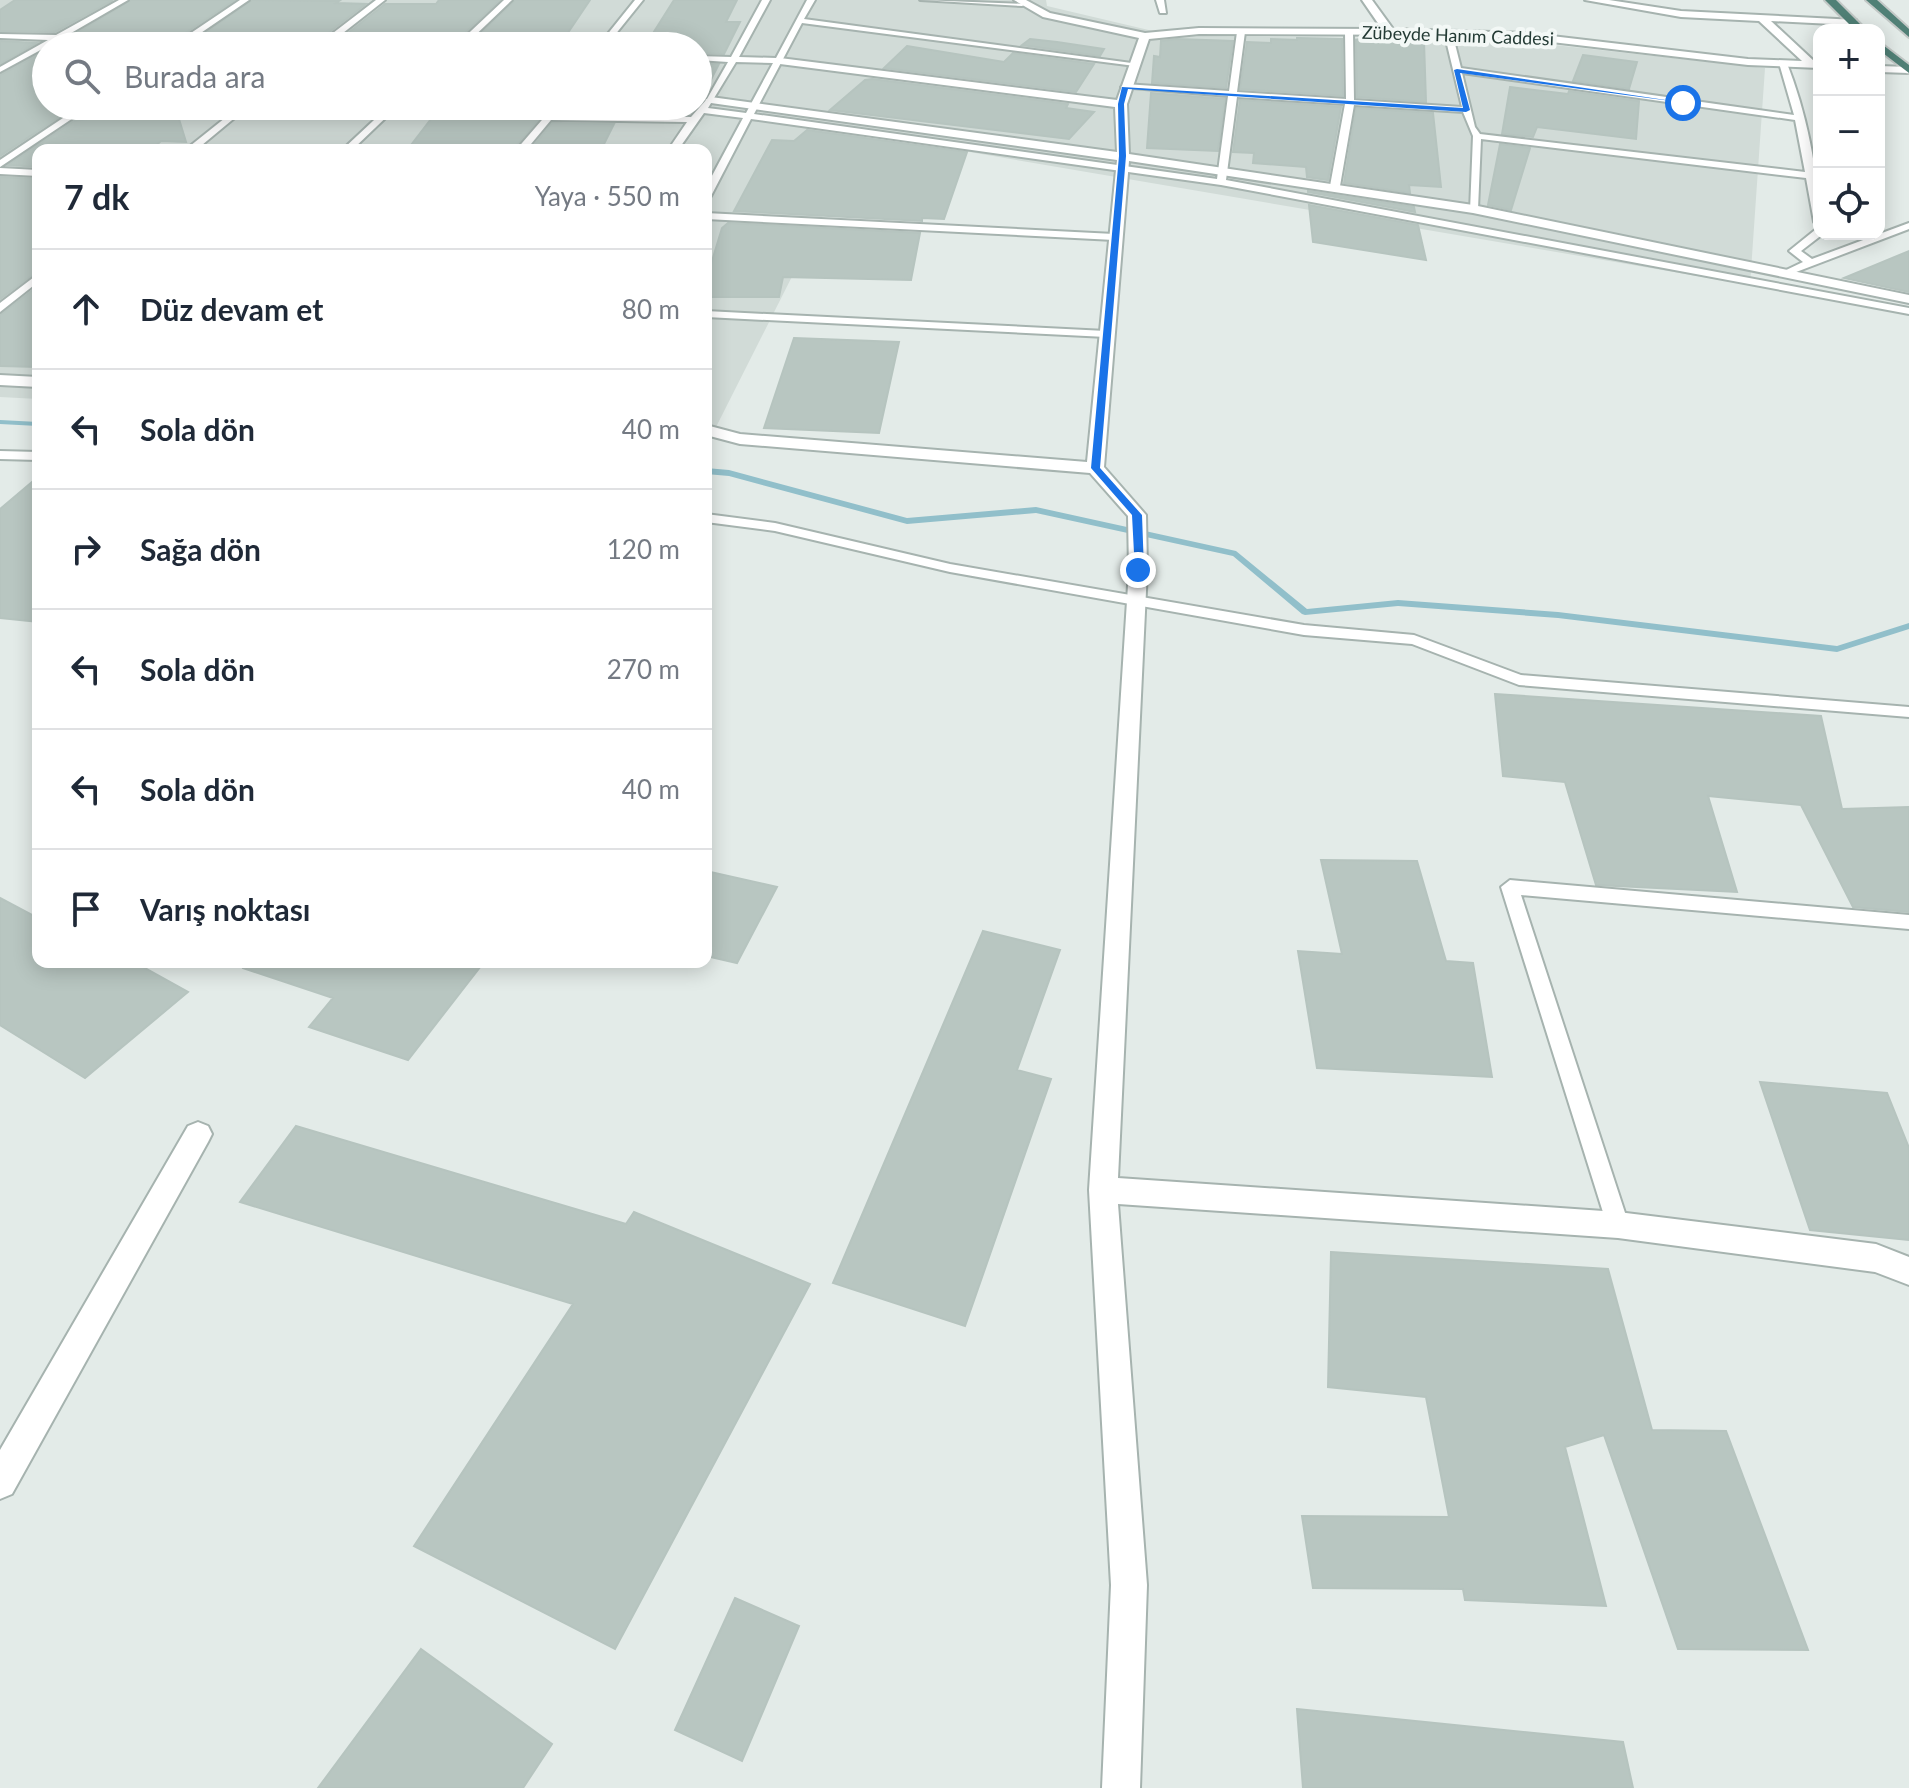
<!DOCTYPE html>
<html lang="tr">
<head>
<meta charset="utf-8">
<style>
  body { margin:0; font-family:Lato,sans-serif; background:#f6f6f7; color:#1f2937 }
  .controls { position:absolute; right:24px; top:24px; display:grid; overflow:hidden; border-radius:16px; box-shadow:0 4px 20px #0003 }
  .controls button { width:72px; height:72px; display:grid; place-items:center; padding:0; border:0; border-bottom:2px solid #e0e1e3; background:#fff; color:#1f2937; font:40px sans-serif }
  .stop { position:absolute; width:24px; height:24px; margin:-18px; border:6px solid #1a73e8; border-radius:50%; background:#fff }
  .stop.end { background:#1a73e8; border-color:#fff; box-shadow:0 2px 8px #0008 }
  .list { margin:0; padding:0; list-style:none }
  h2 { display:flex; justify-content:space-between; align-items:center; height:104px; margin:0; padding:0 32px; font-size:34px }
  h2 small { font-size:26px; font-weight:400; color:#747a83 }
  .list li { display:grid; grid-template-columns:52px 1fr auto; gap:24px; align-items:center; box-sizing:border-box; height:120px; padding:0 32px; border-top:2px solid #e0e1e3 }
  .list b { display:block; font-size:30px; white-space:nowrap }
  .list em { font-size:26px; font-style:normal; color:#747a83 }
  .icon { flex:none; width:44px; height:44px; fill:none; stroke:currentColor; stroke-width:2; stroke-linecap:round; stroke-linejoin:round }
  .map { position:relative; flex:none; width:1909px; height:1788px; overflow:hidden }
  .search { position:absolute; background:#fff; box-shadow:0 4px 20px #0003; left:32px; top:32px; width:680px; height:88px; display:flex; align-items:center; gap:20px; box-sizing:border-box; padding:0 28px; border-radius:44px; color:#747a83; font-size:30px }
  .panel { position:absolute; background:#fff; box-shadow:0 4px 20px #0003; left:32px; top:144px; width:680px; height:824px; border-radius:16px }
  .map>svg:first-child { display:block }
  .built { fill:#d1dbd7; fill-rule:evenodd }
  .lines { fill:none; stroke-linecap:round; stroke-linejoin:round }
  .stream { fill:#91bfca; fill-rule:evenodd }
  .building { fill:#b8c6c1; stroke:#b6c4bf; stroke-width:2 }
  .service-casing { stroke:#a6b3af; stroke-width:4 }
  .minor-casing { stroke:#a6b3af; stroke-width:4 }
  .trunk-casing { stroke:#c2c8c6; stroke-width:4 }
  .service { fill:#fff; fill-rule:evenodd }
  .minor { fill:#fff; fill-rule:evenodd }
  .trunk { fill:#508076; fill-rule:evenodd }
  .route { fill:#1a73e8 }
  .labels { text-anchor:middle; stroke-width:8; stroke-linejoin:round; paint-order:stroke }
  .far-street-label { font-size:18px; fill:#243b35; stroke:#f3f8f6 }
</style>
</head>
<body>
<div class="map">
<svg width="1909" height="1788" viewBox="0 0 1909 1788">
  <rect width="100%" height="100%" fill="#e3ebe8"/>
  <!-- built -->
  <path class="built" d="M0,0H1046L1047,6L1174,36L1498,39L1765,68L1750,285L864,134L714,431H706V150H38V399L0,397ZM46,46H698V106H46Z"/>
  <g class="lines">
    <!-- stream -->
    <path class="stream" d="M0,420L38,422V426L0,424Z
      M706,468L729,470L907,518L1036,507L1236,551L1307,609L1398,600L1558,612L1837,646L1909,623V629L1837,652L1558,618L1398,606L1305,615L1302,614L1233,556L1036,513L907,524L729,476L706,474Z"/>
  </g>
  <!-- building -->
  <path class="building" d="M15,0H113L55,32L0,31V10Z
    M131,0H235L181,36L77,33Z
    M252,0L339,1L336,3L366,4L319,40L201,36Z
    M439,0H500L453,44L339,40L385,4H436Z
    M515,0H590L559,46L470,44Z
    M674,0H737L726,22H740L724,54L698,53V46H645Z
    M1297,38L1342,39L1343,96L1240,89L1247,42L1271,43V39L1297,40Z
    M1364,38L1424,42L1426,102L1357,97L1356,40Z
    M1030,39L1057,42L1104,49L1100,56L1022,45Z
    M1177,39L1233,41L1226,88L1152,83L1154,56L1160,57L1161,41Z
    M0,41L37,43L0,64Z
    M907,46L1004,62L1013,53L1094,64L1076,92L884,68Z
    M46,50V106H76L0,156V75Z
    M1583,55L1637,62L1629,89L1573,81Z
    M698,63L719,64L698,105Z
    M872,79L1068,104L1066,108L1094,112L1069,139L830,110L865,80Z
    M1510,87L1568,94L1569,91L1639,101L1636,139L1537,127L1533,137L1502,134Z
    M1151,93L1225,99L1218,151L1147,148Z
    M1240,100L1341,107L1328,180L1307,177L1306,167L1253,163L1254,153L1233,152Z
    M175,106L186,142L161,141L151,150H38V167L8,165L74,121Z
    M441,106H550L513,150L408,149Z
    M562,106H622L619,112L561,111Z
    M1356,108L1433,113L1441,187L1409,185L1410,193L1344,183Z
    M552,123L614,124L603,146H596L594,150H530Z
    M807,130L967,152L944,219L922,218V221L734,211L772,140L794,141Z
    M1500,144L1530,148L1511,210L1488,205Z
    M0,177L38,179V271L0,299Z
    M1308,191L1414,207L1415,212L1308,192Z
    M1309,205L1418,225L1426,260L1313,242Z
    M728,223L920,233L911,280L783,277L779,297H706V281L722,228Z
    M1909,251V292L1844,278Z
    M38,286V367L0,366V315Z
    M794,338L899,342L879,433L764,428Z
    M38,477V622L0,618V509Z
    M1495,694L1821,716L1842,809L1909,807V912L1853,907L1801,805L1708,796L1737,892L1596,885L1565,782L1503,776Z
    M1321,860L1417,861L1446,961L1473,963L1492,1077L1317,1068L1298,951L1342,954Z
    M706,871L777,887L737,963L706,956Z
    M0,898L38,918V962H134L188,992L85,1078L0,1025Z
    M983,931L1060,950L1017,1070L1051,1079L965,1326L833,1283Z
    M244,962H484L408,1060L309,1027L333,998L243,968Z
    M1760,1082L1887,1093L1909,1148V1240L1810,1230Z
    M296,1126L626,1224L634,1212L810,1284L615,1649L414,1546L573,1304L240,1202Z
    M1331,1252L1608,1269L1652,1430L1726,1431L1808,1650L1678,1649L1604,1435L1565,1447L1606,1606L1465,1600L1463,1589L1313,1588L1302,1516L1449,1517L1426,1397L1328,1387Z
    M735,1598L799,1626L742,1761L675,1730Z
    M421,1649L552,1744L523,1788H318Z
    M1297,1709L1623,1742L1633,1788H1303Z"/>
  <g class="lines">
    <defs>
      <path id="service" d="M119,0H128L66,36L182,39L240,0H249L192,39L320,43L376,0H385L329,44L336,46L181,45L59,40L0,72V67L48,40L0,38V34L56,35Z
        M504,0H512L464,46H455Z
        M635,0H643L606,46H598Z
        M762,0H770L739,57L776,58L807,0H815L804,19L1139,64L1135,66L802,23L754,114L1217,179L1228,96L1121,87L1125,84L1229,91L1237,32L1241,30L1245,32L1237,92L1346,99L1345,33L1349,31L1353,33L1354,100L1462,107L1444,32L1448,30L1452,32L1461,68L1794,115L1779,63L1786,61C1806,111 1819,172 1819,225L1814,222L1806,178L1481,139L1478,209L1470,211L1473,136L1463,112L1354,105L1340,186L1335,189L1330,186L1345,104L1237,97L1226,180L1909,308V314L1221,185L751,119L711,196L706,199V187L743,118L704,113L678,150H668L687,122L551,120L526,150H516L554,106L560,108L555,114L691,117L707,99L728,62L698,60V56L731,57ZM736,62L773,63L746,113L708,108ZM1462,73L1795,120L1805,172L1480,134L1475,127Z
        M920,0L1026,4L1022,6Z
        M1156,0H1164L1166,13H1160Z
        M81,106H91L0,167V160Z
        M240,106H249L196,150H185Z
        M389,106H398L352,150H342Z
        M0,168L38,170V176L0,174Z
        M706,213L1114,234L1119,237L1114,240L706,219Z
        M1909,223V229L1791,274L1782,272L1803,262L1789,251L1815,230L1819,229V234H1823L1801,251L1812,259Z
        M38,274V282L0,312V303Z
        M706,311L1106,331L1112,334L1106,337L706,317Z
        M0,451L38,452V460L0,459Z
        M706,514L775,523L950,564L1304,625L1414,635L1521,675L1909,707V717L1519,685L1412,644L1304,635L950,572L775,531L706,522Z
        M1510,880L1909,915V929L1521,895L1629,1225L1626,1232L1618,1235L1610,1232L1607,1225L1501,887Z"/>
      <path id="minor" d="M1014,0H1026L1050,13L1145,33L1199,28L1382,29L1362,0H1372L1393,29L1526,33L1748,59L1802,61L1759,21L1681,17L1585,0H1609L1681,11L1856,20L1857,22L1852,25L1771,21L1815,62H1819V68L1748,65L1526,39L1448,35L1199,34L1149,39L1127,104L1129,154L1473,205L1909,295V303L1473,213L1129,161L1104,467L1146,515L1147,570L1118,1178L1618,1212L1876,1244L1909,1257V1285L1875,1272L1618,1238L1118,1204L1147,1585L1140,1788H1102L1111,1585L1089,1190L1129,570L1128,516L1090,473L740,444L706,435V425L740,434L1087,462L1117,160L711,103L705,100L711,97L1117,152L1115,107L780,64L775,61L780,58L1117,100L1139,38L1043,17Z
        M1879,66L1909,67V73L1879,72Z
        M0,375L38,377V387L0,385Z
        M198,1122L208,1126L212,1134L208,1142L12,1494L0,1499V1450L188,1126Z"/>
      <path id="trunk" d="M1825,0H1836L1866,30H1855Z
        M1866,0H1877L1909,29V37Z
        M1879,42L1909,65V73L1879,50Z"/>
    </defs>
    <!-- service casing -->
    <use href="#service" class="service-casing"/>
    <!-- minor casing -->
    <use href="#minor" class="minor-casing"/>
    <!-- trunk casing -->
    <use href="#trunk" class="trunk-casing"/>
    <!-- service -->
    <use href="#service" class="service"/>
    <!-- minor -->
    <use href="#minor" class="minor"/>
    <!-- trunk -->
    <use href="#trunk" class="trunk"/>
  </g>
  <!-- route -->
  <path class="route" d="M1457,69L1686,103L1460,73L1470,110L1466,112L1128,89L1124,104L1126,156L1100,468L1142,515L1144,570L1135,572L1132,515L1091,468L1119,156L1118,104L1122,87L1463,108L1454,70Z"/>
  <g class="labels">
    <!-- far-street labels -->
    <g class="far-street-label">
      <text transform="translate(1458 36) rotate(2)" y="6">Zübeyde Hanım Caddesi</text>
    </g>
  </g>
</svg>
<div class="controls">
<button>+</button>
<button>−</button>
<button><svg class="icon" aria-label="locate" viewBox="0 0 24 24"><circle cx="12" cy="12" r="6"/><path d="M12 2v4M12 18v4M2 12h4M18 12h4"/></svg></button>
</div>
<div class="stop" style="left:1683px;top:103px"></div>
<div class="stop end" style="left:1138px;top:570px"></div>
<div class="search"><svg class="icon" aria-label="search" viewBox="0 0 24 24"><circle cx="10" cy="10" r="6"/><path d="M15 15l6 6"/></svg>Burada ara</div>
<section class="panel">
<h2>7 dk<small>Yaya · 550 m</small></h2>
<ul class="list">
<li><svg class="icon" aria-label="ahead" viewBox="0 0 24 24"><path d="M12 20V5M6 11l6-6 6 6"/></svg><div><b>Düz devam et</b></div><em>80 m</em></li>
<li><svg class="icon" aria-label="left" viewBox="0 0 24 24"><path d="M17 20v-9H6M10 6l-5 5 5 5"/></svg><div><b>Sola dön</b></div><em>40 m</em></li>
<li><svg class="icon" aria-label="right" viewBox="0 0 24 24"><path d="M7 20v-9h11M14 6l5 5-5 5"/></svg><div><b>Sağa dön</b></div><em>120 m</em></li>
<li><svg class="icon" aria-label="left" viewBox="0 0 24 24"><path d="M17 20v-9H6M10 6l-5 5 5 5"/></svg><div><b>Sola dön</b></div><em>270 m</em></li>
<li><svg class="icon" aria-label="left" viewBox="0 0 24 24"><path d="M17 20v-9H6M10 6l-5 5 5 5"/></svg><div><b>Sola dön</b></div><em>40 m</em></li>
<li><svg class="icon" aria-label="arrive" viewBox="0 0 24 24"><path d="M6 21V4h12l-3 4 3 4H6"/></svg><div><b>Varış noktası</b></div></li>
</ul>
</section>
</div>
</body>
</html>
